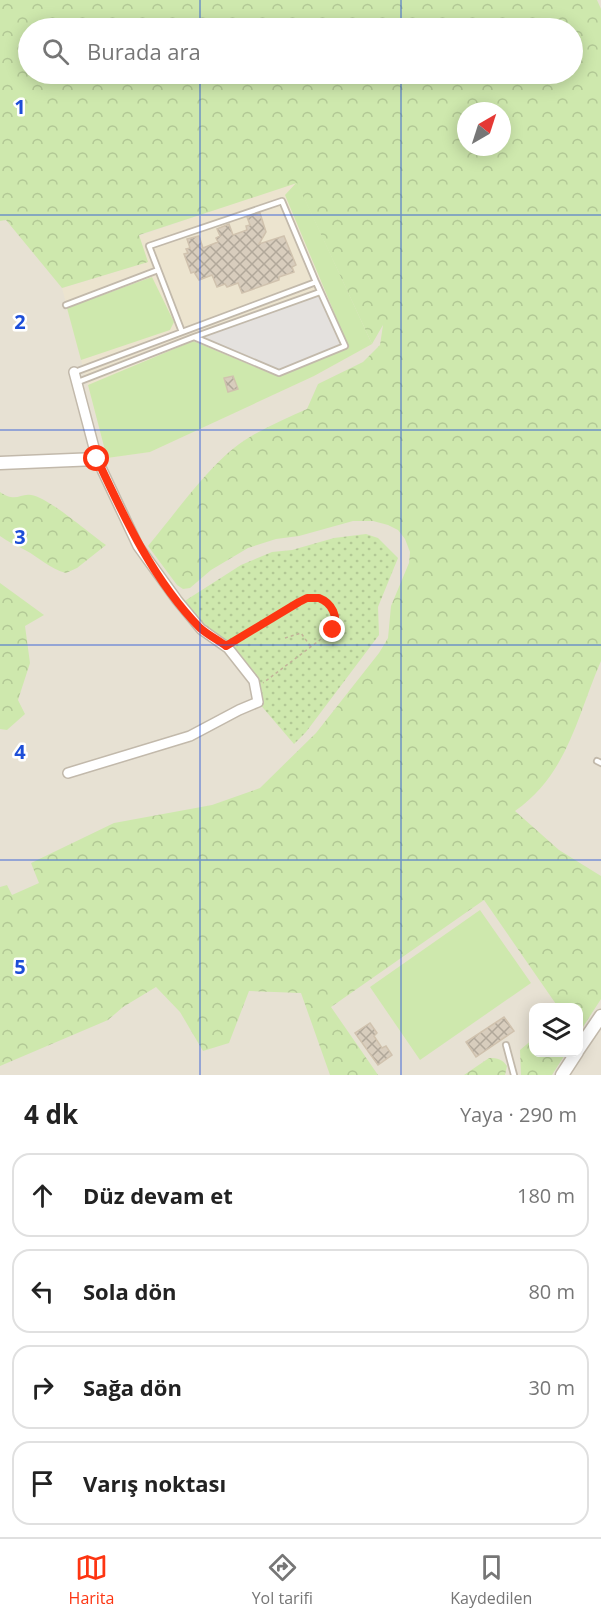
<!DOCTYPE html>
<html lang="tr">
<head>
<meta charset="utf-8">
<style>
  body { margin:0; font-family:"Open Sans",sans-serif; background:#f6f6f6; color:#222 }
  .controls { position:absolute; right:18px; bottom:18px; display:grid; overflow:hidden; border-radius:12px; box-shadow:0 3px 15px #0003 }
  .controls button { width:54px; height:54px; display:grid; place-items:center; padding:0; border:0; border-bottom:2px solid #e0e0e0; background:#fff; color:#222; font:30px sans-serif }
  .compass { position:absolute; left:457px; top:102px; width:54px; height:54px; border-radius:50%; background:#fff; box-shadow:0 3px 15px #0003; rotate:39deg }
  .stop { position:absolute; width:18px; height:18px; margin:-14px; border:4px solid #fd3512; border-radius:50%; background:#fff }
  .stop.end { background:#fd3512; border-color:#fff; box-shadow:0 2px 6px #0008 }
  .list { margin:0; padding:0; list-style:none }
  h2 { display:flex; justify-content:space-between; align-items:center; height:78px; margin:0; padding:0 24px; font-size:26px }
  h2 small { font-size:20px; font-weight:400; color:#767676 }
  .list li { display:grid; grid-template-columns:39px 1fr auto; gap:18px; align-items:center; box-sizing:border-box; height:84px; margin:0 12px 12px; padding:0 12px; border:2px solid #e0e0e0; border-radius:18px }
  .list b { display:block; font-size:22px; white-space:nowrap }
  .list em { font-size:20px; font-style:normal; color:#767676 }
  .icon { flex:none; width:33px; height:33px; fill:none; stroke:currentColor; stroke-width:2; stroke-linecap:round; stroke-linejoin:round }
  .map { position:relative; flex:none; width:601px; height:1075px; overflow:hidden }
  .search { position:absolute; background:#fff; box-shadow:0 3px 15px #0003; left:18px; right:18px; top:18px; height:66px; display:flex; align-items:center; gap:15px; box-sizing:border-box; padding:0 21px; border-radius:33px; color:#767676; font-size:22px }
  .sheet { height:462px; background:#fff }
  nav { display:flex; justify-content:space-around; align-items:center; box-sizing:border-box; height:84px; border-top:2px solid #e0e0e0; background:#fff; font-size:16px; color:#767676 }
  nav a { display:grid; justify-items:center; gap:3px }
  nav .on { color:#fd3512 }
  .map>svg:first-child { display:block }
  .residential { fill:#e7e1d3; fill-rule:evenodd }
  .education { fill:#ece4cf }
  .grass { fill:#cee8ad }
  .forest { fill:url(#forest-crowns); fill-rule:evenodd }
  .park { fill:url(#park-dots) }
  .parking { fill:#e4e1de }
  .building { fill:url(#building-cross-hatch); stroke:#d0c2ae; stroke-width:1.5 }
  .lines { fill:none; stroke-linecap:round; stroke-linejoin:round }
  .service-casing { stroke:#c2b9ab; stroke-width:8 }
  .minor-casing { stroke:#c2b9ab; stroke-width:12 }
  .tertiary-casing { stroke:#c2b9ab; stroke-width:15 }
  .path { stroke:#c1b299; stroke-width:1.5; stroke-dasharray:3 3; stroke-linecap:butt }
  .service { stroke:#fff; stroke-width:4.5 }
  .minor { stroke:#fff; stroke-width:9 }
  .tertiary { stroke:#fff; stroke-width:12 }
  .route { stroke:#fd3512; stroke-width:8 }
  .grid { fill:none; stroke:#1d4ed8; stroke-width:1.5; stroke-opacity:0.55 }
  .grid-label { font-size:20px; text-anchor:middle; font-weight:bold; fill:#1d4ed8; stroke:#fff; stroke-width:5; stroke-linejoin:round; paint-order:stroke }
</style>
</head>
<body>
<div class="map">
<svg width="601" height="1075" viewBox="0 0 601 1075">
  <defs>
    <pattern id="forest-crowns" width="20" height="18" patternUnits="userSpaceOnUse" patternTransform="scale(1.5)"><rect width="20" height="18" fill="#cee8ad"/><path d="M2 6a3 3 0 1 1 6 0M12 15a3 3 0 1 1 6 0" fill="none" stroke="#b2c895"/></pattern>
    <pattern id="park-dots" width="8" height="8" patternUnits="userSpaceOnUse" patternTransform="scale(1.5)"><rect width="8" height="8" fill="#cee8ad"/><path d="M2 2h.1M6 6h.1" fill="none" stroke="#b2c895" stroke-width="1.8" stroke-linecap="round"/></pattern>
    <pattern id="building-cross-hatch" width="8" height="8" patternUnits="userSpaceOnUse" patternTransform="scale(1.5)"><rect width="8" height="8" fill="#d8cdbd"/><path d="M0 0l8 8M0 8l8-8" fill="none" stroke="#b1a89a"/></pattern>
  </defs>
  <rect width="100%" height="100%" fill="#f3efe5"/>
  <!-- residential -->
  <path class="residential" d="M0,0H601V1075H0ZM28,28H572V74H28ZM466,111H502V147H466ZM534,1008H578V1052H534Z"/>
  <!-- education -->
  <path class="education" d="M297,182L372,344L314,376L150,452L107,458L62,288L147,262L138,236Z"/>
  <!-- grass -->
  <path class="grass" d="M297,182L372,344L314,376L150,452L107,458L88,385L193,341L272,374L349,348L285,195Z
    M152,277L174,322L170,330L81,360L67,308Z
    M480,910L531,983L420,1060L370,987Z"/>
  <!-- forest -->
  <path class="forest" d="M0,0H597L601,9V661C577,716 568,774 515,811L559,850L601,876V999L579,1033L578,1008L558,1007L484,900L331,1007L378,1075H330L301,993L249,991L229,1043L203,1051L180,1012L156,987L123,1007L108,1020L0,1066V887L7,885L12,895L39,883L31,863L114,823L212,805L260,788L316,733L379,653L388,638L391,606L409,563L410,552L405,539L398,530L388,525L373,521H353L299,536L276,539L248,548L211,570L190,588L183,589L177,585L148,546C174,515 203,473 234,448C255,431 283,420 307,409L318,384L363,362L380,345L383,325L372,344L297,183L139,235L148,262L62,288L6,220L0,221ZM572,28V74H28V28ZM466,111H502V147H466Z
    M0,492C16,503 20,493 31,495C48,497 90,534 106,545L77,568L66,573C50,569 40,558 25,550C16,545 8,542 0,536Z
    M0,583L44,615L25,626L30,663L18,700L25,714L7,730L0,729Z
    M533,1039L534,1052L566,1053L552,1075H521L520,1050Z
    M489,1058C498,1058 502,1059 507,1066L505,1075H464Z"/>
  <!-- park -->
  <path class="park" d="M366,534L378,538L398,558L378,607L379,635L306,732L294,744L258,702L254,681L180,604L241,565L272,552L292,550L334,538Z"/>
  <!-- parking -->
  <path class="parking" d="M320,292L345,346L279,373L194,337Z"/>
  <!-- building -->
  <path class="building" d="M260,213L266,232L259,244L284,236L296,265L292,267L294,272L279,277V280L242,293L238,283L227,287L225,284L217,287L212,275L199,280L194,272L191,273L184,254L188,253L186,249L190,248L187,239L199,236L203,248L218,242L216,238L220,236L217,229L229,224L233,235L247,230L246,226L250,225L247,217Z
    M233,376L238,389L228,392L224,378Z
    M504,1017L514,1031L476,1057L466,1042Z
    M370,1023L377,1033L374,1036L382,1048L386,1046L392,1055L378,1065L355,1033Z"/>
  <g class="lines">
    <defs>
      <path id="service" d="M66,305L158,270
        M182,332L149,246L282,201L316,282
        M194,337L320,292
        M75,372L316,282L345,346L279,373L194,337L78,382
        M597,761L601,763
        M506,1045L514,1075"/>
      <path id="minor" d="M68,773L190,736L239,710L258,702L254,681L228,648L201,629L177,600L138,546L97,459L74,372"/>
      <path id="tertiary" d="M0,463L97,459
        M578,1050L601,1016
        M562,1075L577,1052"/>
    </defs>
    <!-- service casing -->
    <use href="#service" class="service-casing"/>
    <!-- minor casing -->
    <use href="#minor" class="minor-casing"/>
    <!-- tertiary casing -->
    <use href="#tertiary" class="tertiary-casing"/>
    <!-- path -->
    <path class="path" d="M285,638L301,633L311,647
      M235,641L307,598H319C332,603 339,617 333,630L263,683"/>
    <!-- service -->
    <use href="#service" class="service"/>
    <!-- minor -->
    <use href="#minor" class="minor"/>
    <!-- tertiary -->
    <use href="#tertiary" class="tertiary"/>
  </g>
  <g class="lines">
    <!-- route -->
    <path class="route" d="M97,459C125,519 153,580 200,628C208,635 218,640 226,646L299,602L307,598H319C332,603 339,617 333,630"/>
  </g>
  <!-- grid -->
  <path class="grid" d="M200,0V28M401,0V28M200,74V1075M401,74V1075M0,215H601M0,430H601M0,645H601M0,860H601"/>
  <g class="grid-label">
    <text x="20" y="114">1</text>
    <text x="20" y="329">2</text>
    <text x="20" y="544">3</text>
    <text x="20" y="759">4</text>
    <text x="20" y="974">5</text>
  </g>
</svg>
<div class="controls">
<button><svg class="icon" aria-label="layers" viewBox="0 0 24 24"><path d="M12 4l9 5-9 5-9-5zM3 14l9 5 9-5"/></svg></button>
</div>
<svg class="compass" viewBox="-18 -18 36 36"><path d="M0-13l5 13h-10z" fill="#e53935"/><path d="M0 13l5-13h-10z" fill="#767676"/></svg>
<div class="stop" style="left:97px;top:459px"></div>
<div class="stop end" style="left:333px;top:630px"></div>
<div class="search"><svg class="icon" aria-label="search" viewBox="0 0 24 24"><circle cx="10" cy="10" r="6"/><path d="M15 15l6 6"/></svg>Burada ara</div>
</div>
<section class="sheet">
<h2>4 dk<small>Yaya · 290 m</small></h2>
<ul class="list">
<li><svg class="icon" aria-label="ahead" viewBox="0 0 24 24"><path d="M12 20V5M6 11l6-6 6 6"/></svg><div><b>Düz devam et</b></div><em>180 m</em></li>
<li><svg class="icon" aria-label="left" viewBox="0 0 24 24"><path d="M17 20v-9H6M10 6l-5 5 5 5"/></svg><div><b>Sola dön</b></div><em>80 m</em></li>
<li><svg class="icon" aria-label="right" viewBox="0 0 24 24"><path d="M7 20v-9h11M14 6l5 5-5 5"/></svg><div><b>Sağa dön</b></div><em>30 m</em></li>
<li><svg class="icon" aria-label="arrive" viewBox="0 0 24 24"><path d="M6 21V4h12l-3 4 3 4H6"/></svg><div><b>Varış noktası</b></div></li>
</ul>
</section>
<nav>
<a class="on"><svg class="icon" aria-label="map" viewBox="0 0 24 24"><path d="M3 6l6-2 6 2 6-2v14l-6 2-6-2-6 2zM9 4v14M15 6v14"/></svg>Harita</a>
<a><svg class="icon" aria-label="directions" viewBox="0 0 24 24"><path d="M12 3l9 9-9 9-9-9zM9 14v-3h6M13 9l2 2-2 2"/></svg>Yol tarifi</a>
<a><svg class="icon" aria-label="saved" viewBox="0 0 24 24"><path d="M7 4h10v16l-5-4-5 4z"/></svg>Kaydedilen</a>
</nav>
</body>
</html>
